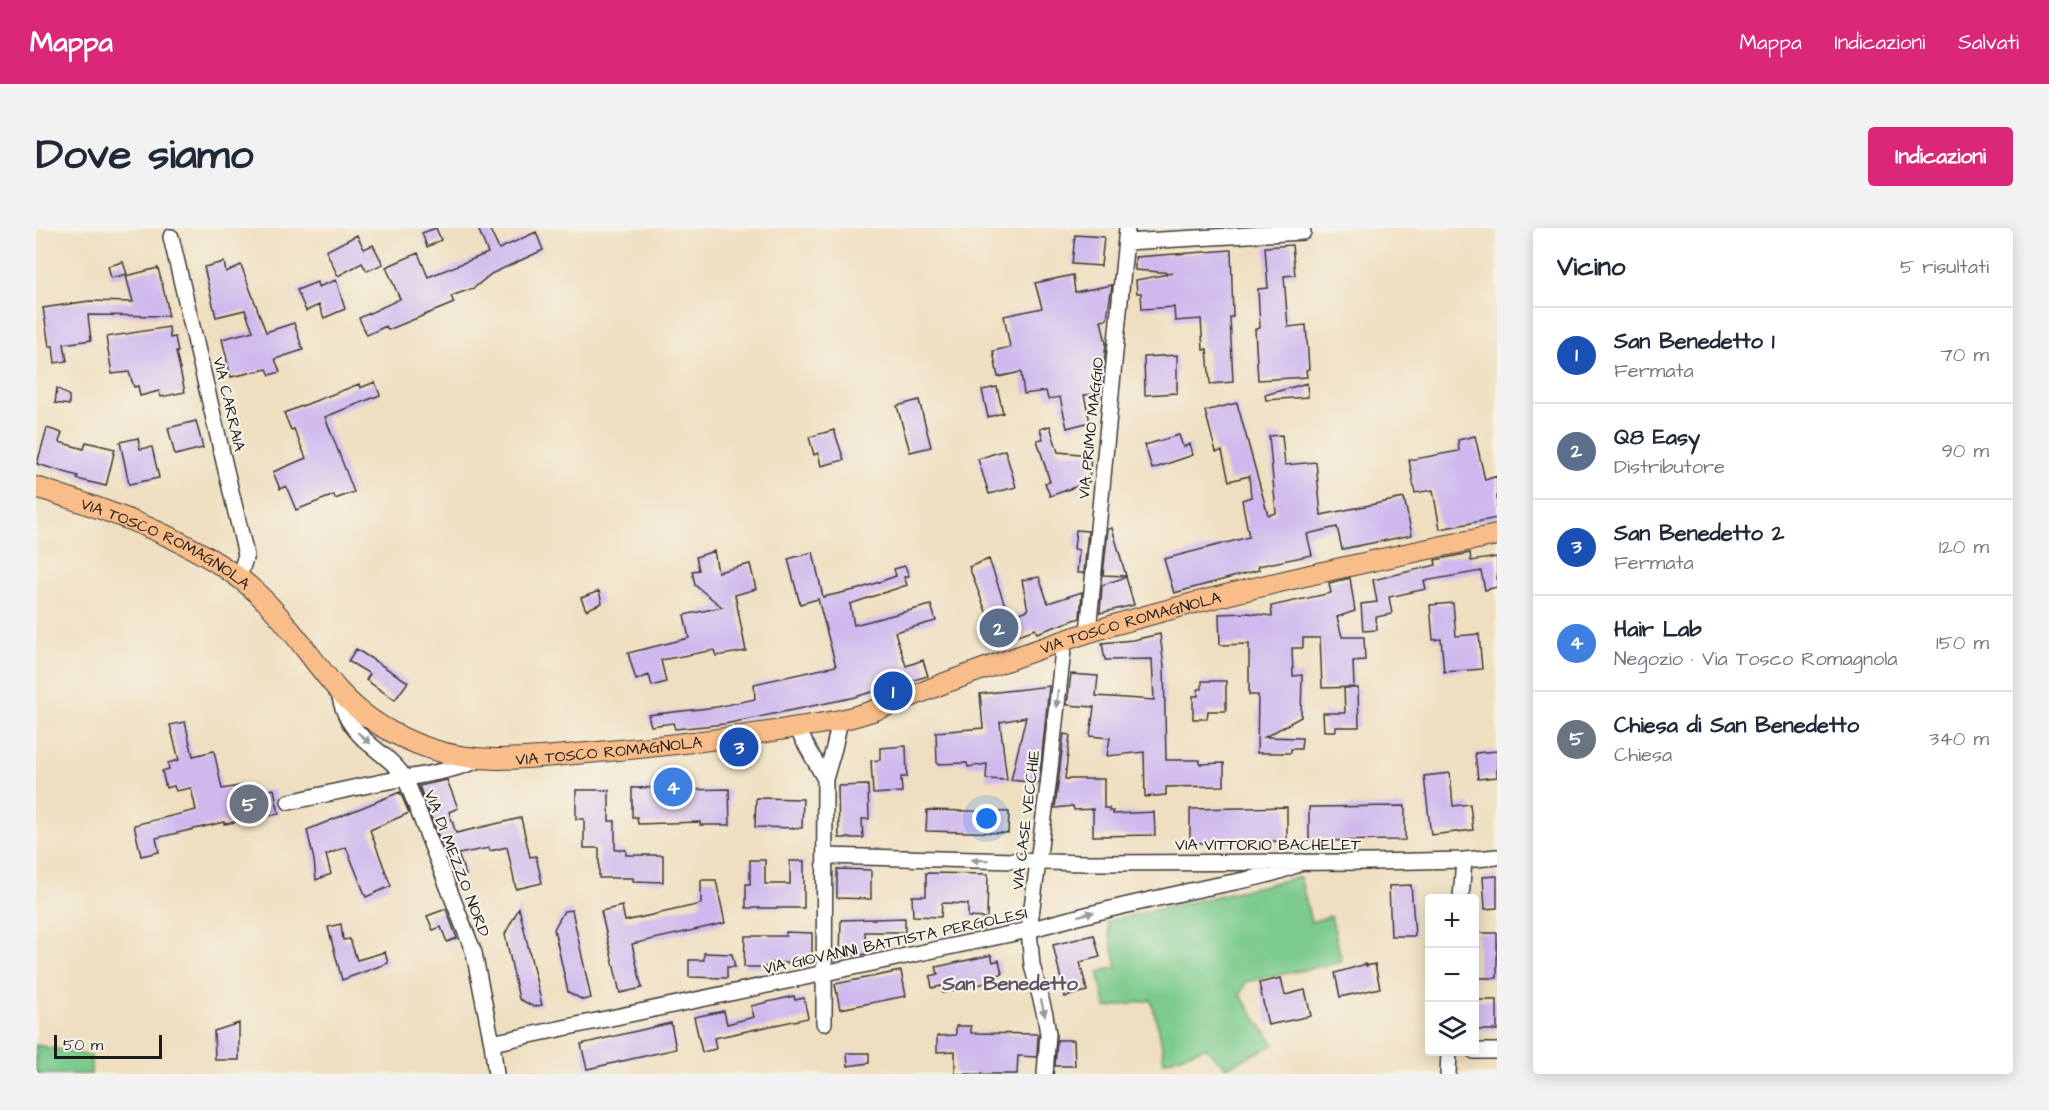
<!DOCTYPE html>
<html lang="it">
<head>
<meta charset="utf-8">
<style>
  body { margin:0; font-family:"Architects Daughter",sans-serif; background:#f2f2f3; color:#1f2937 }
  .controls { position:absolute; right:18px; bottom:18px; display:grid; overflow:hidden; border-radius:6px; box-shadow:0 3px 15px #0003 }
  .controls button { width:54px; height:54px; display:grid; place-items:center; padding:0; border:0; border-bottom:2px solid #e0e1e3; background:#fff; color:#1f2937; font:30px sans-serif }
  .scale { position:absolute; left:18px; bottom:15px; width:108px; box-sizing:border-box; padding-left:6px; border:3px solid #1c1c1c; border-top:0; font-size:16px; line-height:21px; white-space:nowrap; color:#1c1c1c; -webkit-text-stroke:4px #f7f3e8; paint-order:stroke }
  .you { position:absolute; left:951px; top:591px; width:21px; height:21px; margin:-15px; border:4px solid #fff; border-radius:50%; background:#1a73e8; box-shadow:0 0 0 9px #1a73e833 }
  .badge { display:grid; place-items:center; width:39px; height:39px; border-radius:50%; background:#db2777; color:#fff; font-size:20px; font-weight:700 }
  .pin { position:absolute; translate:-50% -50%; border:3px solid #fff; box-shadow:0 2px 6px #0006 }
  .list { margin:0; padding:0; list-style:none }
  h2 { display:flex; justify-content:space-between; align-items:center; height:78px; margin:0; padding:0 24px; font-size:26px }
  h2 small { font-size:20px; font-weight:400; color:#747a83 }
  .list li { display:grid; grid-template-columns:39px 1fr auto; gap:18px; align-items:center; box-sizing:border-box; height:96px; padding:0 24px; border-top:2px solid #e0e1e3 }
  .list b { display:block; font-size:22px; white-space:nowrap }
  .list p { margin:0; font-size:20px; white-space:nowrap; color:#747a83 }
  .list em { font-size:20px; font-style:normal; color:#747a83 }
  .icon { flex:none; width:33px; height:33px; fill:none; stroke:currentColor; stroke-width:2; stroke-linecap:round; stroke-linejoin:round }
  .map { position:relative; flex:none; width:1461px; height:846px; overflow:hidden; border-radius:6px }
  header { display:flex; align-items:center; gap:36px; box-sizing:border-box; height:84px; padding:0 30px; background:#db2777; color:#fff }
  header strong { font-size:28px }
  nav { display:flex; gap:33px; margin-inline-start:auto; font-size:21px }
  .intro { display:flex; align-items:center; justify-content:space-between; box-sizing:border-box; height:144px; padding:0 36px }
  h1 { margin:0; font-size:42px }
  .button { padding:15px 27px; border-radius:6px; background:#db2777; color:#fff; font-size:21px; font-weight:700 }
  main { display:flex; gap:36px; padding:0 36px }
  aside { flex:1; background:#fff; border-radius:6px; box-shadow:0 3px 15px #0003 }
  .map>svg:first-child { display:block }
  .green { fill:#7bcb8c; stroke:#4c7454; stroke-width:1.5 }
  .building { fill:#cfb8ee }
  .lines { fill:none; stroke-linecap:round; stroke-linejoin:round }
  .minor-casing { stroke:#3c3935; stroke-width:18 }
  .major-casing { stroke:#3c3935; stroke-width:22 }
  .minor { stroke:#fff; stroke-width:15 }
  .major { stroke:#f8bd89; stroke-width:20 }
  .oneway { fill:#999 }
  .labels { text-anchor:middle; stroke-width:4.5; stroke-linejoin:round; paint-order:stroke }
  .street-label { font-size:16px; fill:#1c1c1c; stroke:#f7f3e8 }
  .quarter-label { font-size:20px; font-weight:bold; fill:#5b5366; stroke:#f7f3e8 }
</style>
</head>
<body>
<header>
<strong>Mappa</strong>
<nav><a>Mappa</a><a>Indicazioni</a><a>Salvati</a></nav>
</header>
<div class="intro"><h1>Dove siamo</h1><a class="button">Indicazioni</a></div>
<main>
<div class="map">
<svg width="1461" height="846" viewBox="0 0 1461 846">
  <rect width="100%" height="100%" fill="#f7f3e8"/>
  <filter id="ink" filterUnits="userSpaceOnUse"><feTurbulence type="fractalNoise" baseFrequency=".0167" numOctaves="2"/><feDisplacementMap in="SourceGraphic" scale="12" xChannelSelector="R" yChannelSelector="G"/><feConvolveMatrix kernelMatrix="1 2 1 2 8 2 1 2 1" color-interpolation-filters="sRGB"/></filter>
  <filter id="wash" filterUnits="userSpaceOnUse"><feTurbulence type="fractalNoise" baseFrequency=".008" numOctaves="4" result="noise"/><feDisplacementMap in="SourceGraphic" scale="24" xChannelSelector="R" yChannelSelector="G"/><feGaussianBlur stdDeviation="1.35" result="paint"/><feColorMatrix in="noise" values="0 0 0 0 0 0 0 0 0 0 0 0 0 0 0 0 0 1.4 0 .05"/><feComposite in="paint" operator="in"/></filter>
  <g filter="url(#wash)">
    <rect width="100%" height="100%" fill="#efdfc0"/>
    <!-- green -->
    <path class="green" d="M1264,649L1275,694L1295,688L1306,734L1210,754L1204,767L1238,817L1190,839L1169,819L1128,834L1124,807L1115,772L1070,780L1062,744L1081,739L1071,693Z
      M0,817L55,828V846H0Z"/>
    <g id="blocks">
      <!-- building -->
      <path class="building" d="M400,0L405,12L391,19L386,5Z
        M442,0H453L463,21L500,4L507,22L455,46L438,60L415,68L418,75L352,102L350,98L331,107L323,90L364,71L350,39L382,25L392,49L452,25Z
        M321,7L328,21L337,17L347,36L331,43L326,35L302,48L290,23Z
        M1039,7L1068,9L1065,38L1036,36Z
        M1256,17L1259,47L1248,48L1252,99L1270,97L1273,141L1270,142L1271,149L1222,152L1219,101L1224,100L1222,61L1232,60L1229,19Z
        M1195,22L1197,89H1194L1197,154L1174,156L1171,121L1167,122L1165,91L1139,93L1138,79L1106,81L1105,65H1101L1100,52L1137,45L1099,42V29Z
        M87,34L91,46L75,50L72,38Z
        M188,34L190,44L205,37L230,104L258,95L267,122L239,131L244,144L234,147L231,141L195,149L186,111L217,103L209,82L180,89L168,39Z
        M122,40L131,76L132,88L52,87L55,112L28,116L31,133L19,135L17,118H13L7,80L53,73L97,74L90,48Z
        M1037,47L1039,64L1076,57L1071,91L1065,92L1070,115L1065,166L1048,167L1054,194L1031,200L1024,169L1012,171L1010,163L988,166L985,144L962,149L957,123L974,119L968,88L1006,80L999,55Z
        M300,52L309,81L288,90L283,77L270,83L261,62L281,54L282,59Z
        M133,99L134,110L139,109L142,124H140L149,164L125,169L123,163L104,168L102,158L98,159L93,144L76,146L70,109Z
        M1141,127V165L1109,167L1108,129Z
        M339,154L344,167L289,189L318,264L299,271L298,267L260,282L250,258L244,261L237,244L270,230L258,201L255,202L248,185L323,156L324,160Z
        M1271,155L1272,169L1230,172L1229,167Z
        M961,159L967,185L952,189L946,162Z
        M21,160L33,168V177L19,175Z
        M883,172L895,219L874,224L861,178Z
        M1201,175L1232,287L1240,285L1233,208L1246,207L1249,237L1280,234L1285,287L1368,270L1376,307L1306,321L1301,299L1271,306L1276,327L1222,338L1223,342L1138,365L1128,331L1213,309L1206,272L1215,269L1213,248L1193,253L1186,223L1180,224L1169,183Z
        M160,193L167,220L139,227L132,200Z
        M1014,198L1022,224L1055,227L1053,254L1014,268L1009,255L1014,254L1001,212L1007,211L1004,201Z
        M11,200L26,205L23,214L48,221L50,214L79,221L70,258L41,251L42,248L1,236Z
        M798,202L808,232L785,238L782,225L778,227L773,209Z
        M1143,207L1147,219L1154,216L1157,227L1116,241L1109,217Z
        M1439,208L1449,252L1461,248V290L1404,301L1397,262L1379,265L1373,232L1423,223L1422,212Z
        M102,210L104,221L116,219L123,250L93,256L84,214Z
        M969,222L980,259L953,266L942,231Z
        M1076,300L1084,327L1090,348L1067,347L1072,301Z
        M1040,302L1052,303L1048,345H1041L1043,322L1038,321Z
        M678,323L682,344L714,336L720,361L699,367L710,423L680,428L678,422L625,432L630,454L616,458L613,447L600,452L592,425L653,410L648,387L686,379L659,357L656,343L663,342L660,329Z
        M777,324L787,369L823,361L860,348L858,341L869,338L873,348L868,349L871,357L814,376L818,397L895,377L900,393L859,404L870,438L887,432L892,448L815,470L689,496L639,501L637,495L615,498L612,487L681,479L719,471L718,456L800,438L782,371L764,376L752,331Z
        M1434,325L1435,333L1461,329V359L1449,362L1445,343L1388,353L1390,361L1353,369L1356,386L1340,389L1341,402L1327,403L1325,376L1341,374L1337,352L1400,337L1399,332Z
        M953,331L973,389L992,382L986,352L1003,349L1012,375L1046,364L1044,390L1001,405L999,401L962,415L933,339Z
        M1090,349L1098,377L1064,385L1066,357Z
        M1314,350L1319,383L1301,389L1306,409H1328L1329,432L1317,433L1318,459L1286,460L1284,410H1267V420H1256L1257,448L1266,447L1265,489L1229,509L1266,510L1265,521H1255V525H1221L1222,467H1213V416L1184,417L1183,386L1212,385L1236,388L1235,378L1295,365L1293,355Z
        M563,363L566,375L550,382L545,370Z
        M1417,375L1420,408L1443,406L1446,441L1408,444L1405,411L1397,412L1394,377Z
        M1124,406L1128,439L1130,532H1164V536L1188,535V558L1130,559V567L1109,569L1108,524L1071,528L1074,510L1054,508L1058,479L1031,477L1035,446L1062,448L1060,468L1118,472L1116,431L1069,432L1066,415L1097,412Z
        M320,421L372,454L359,472L330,452L334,446L312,433Z
        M1166,453H1190V483H1172L1171,491H1157V468H1162V461H1166Z
        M1013,458L1003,555L975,552L990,489L964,494L971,552L950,551L951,536L932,539L931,535L901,536L900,504L947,500L944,466Z
        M1308,460H1322L1323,499H1300V503H1288L1287,485H1309Z
        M149,494L157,528L178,523L186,561L209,557L210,566L238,561L243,586L188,596V594L120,610L123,624L105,628L98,597L160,582L155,560L140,563L138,558L130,560L126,543L133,541L132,535L143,532L134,497Z
        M1028,506L1034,507L1029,551H1068V580H1073V583H1077V586L1118,584L1119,607L1057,608V581L1038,582L1037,578L1019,580Z
        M870,518L871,549H865L866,564L837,566L835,533L844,532V520Z
        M1461,523V549L1442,551L1439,525Z
        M1414,545L1417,578L1434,576L1437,602L1395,607L1388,548Z
        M411,552L422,580L413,584L420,605L485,590L494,629L500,628L506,655L480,661L471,619L454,623L453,620L422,626L430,647L419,651L383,558Z
        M832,557L833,591H826L827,610H803L802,558Z
        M647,559V562L693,561L694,597H664V594L602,596L601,589H596V560Z
        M540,562H573V593H579V622H590V627H627V654L597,653V650H563V620H548V591H540Z
        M364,564L373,585L334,602L355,658L330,669L310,619L290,627L295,646L280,652L278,632L271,602Z
        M720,570L767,571L766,600L719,599Z
        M1369,578V612L1273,613V579Z
        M1251,579V613L1154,615V581Z
        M891,582L973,584L972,605L890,603Z
        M714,632H729V656H754V633H768V680H710V656H714Z
        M801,641L835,642V671L801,670Z
        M890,645L952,646L951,690L932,689V676L906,675L905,689L877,688L876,668H890Z
        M1461,648V680L1449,681L1447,649Z
        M665,652H680L689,695L596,716L606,760L584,765L565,683L586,678L589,693L665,676Z
        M1375,657L1379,708H1355L1353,658Z
        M483,680L506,777L498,779L483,771L469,706Z
        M410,681L421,710L411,714L405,699L397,702L391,688Z
        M536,682L555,770L547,772L532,764L518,701L528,683Z
        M869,690V704H829L830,726L804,729L805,692Z
        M305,696L307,712L314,711L321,732L349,724L352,735L306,752L292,699Z
        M750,704L776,705V735H733V739H708L709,708H750Z
        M1442,705H1461V750H1442Z
        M1058,707L1064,729L1044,734L1051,763L1029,769L1017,717Z
        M668,725L696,726L699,739H691V750L653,749V732H668Z
        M955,727L957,734L963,732L966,746L957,748L958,753L907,765L905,758L896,760L894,748L902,746L900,739Z
        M1330,736V738L1339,736L1344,760L1304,769L1299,745Z
        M865,743L870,768L804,781L799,756Z
        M1245,750L1249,767L1269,762L1275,788L1232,797L1223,755Z
        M758,768L759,772L768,770L772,790L678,810L680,821L666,824L658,789L688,783L691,796L718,789L715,778Z
        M1438,772H1461V802H1438Z
        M203,795V832H179L178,803Z
        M635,795L640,821L551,841L545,816Z
        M920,798H935V805L1002,806L1001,829L982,828L981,846H919V823L901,824V808L920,807Z
        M1021,812H1038L1039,838H1019Z
        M811,825H833V835L812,838Z"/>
    </g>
  </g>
  <g filter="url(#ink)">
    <use href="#blocks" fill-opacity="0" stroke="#3c3935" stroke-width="1.5"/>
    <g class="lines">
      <defs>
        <path id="minor" d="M135,9L210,327L203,350
          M1090,14L1267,4
          M1052,404L1091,0
          M302,462C305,474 308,486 315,496C330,520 361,530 372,557L438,725L456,815L460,846
          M760,499L789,551L798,520L804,492
          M253,574C292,566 331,556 370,550C400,545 417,542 446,531
          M789,628L1050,635L1335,634L1428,632L1461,629
          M1425,670L1428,632
          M788,795L789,551
          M456,815L993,702C1051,685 1109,673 1168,660C1200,653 1236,649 1266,634
          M1438,823H1461
          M1009,846L1012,806L1009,787L996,737L993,702L1012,558L1028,413
          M1412,846L1413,824"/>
        <g id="major">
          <path id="s1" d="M0,259C71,282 165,313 221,365C252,394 274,430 302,462C327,490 359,509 395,521C444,538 501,529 552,525C618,519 684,512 750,501C768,498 787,496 804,492C841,484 875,468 909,455C964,435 1019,414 1074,398C1202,361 1331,333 1461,307"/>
        </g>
      </defs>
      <!-- minor casing -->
      <use href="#minor" class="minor-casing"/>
      <!-- major casing -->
      <use href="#major" class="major-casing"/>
      <!-- minor -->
      <use href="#minor" class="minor"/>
      <!-- major -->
      <use href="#major" class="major"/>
    </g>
    <!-- one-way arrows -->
    <defs><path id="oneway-solid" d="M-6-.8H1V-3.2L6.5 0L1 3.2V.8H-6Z" transform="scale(1.5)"/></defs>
    <g class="oneway">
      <use href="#oneway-solid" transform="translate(1021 471) rotate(96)"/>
      <use href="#oneway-solid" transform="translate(328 510) rotate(41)"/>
      <use href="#oneway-solid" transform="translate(944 632) rotate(-178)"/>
      <use href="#oneway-solid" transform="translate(1050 686) rotate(-14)"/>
      <use href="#oneway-solid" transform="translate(1007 780) rotate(76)"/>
    </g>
  </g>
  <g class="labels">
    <!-- street labels -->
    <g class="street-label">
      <text transform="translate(194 176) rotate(77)" y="6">VIA CARRAIA</text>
      <text transform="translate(1054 200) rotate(-84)" y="6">VIA PRIMO MAGGIO</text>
      <text dy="6" stroke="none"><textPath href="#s1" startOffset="142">VIA TOSCO ROMAGNOLA</textPath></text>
      <text dy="6" stroke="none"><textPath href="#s1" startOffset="1204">VIA TOSCO ROMAGNOLA</textPath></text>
      <text dy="6" stroke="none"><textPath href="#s1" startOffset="664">VIA TOSCO ROMAGNOLA</textPath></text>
      <text transform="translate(989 592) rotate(-83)" y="6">VIA CASE VECCHIE</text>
      <text x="1232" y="622">VIA VITTORIO BACHELET</text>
      <text transform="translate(422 635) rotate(69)" y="6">VIA DI MEZZO NORD</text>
      <text transform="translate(859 712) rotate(-12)" y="6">VIA GIOVANNI BATTISTA PERGOLESI</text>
    </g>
    <!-- quarter labels -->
    <g class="quarter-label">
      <text x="974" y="762">San Benedetto</text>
    </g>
  </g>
</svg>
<div class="controls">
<button>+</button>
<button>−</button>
<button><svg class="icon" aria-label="layers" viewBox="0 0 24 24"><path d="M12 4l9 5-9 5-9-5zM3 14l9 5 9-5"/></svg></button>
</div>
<div class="scale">50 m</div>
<div class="you"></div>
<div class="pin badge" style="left:857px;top:463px;background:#1a4fb4">1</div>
<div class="pin badge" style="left:963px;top:400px;background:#5c6f8a">2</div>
<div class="pin badge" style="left:703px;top:519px;background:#1a4fb4">3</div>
<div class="pin badge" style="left:637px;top:559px;background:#3f7fe0">4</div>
<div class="pin badge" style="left:213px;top:576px;background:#6b7280">5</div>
</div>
<aside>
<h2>Vicino<small>5 risultati</small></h2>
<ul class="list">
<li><span class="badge" style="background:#1a4fb4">1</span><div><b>San Benedetto 1</b><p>Fermata</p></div><em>70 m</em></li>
<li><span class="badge" style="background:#5c6f8a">2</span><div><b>Q8 Easy</b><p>Distributore</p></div><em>90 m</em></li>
<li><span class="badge" style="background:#1a4fb4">3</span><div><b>San Benedetto 2</b><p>Fermata</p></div><em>120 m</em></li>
<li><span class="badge" style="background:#3f7fe0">4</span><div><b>Hair Lab</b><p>Negozio · Via Tosco Romagnola</p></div><em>150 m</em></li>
<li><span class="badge" style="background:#6b7280">5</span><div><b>Chiesa di San Benedetto</b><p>Chiesa</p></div><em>340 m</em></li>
</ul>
</aside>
</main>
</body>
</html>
